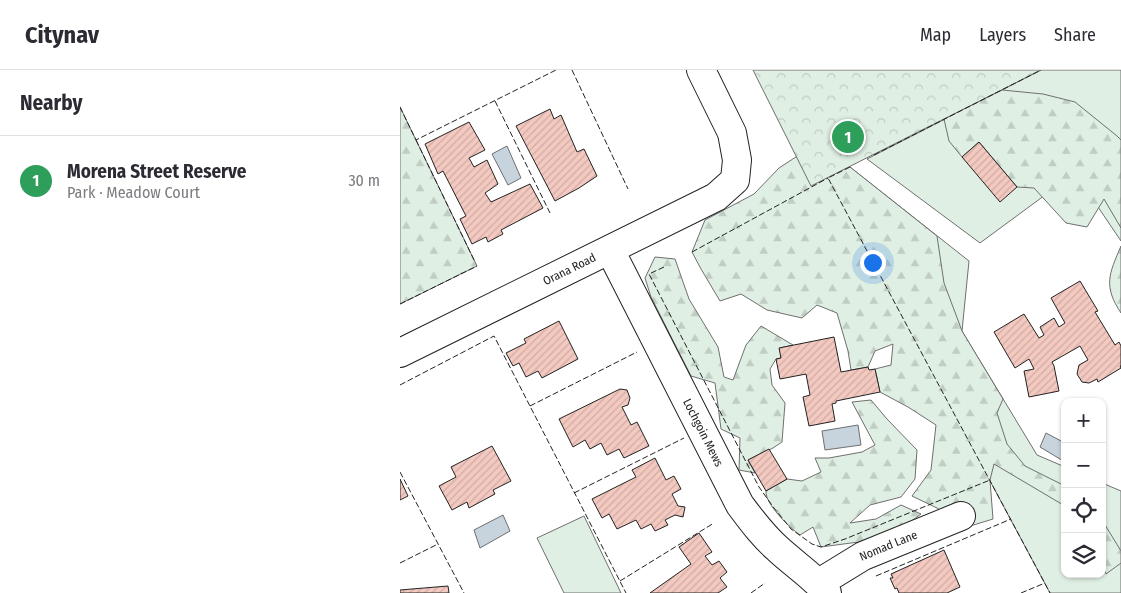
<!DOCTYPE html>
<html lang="en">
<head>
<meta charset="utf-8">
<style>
  body { margin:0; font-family:"Fira Sans Condensed",sans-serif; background:#f2f2f3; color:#2b2b33 }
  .controls { position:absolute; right:15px; bottom:15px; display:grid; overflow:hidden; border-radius:10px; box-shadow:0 1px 4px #0004 }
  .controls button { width:45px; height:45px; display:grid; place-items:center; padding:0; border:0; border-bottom:1px solid #e1e1e2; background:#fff; color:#2b2b33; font:25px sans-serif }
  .you { position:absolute; left:472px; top:192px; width:18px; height:18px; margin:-12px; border:4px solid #fff; border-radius:50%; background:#1a73e8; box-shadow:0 0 0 8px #1a73e833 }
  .badge { display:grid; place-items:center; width:32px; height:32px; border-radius:50%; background:#2563eb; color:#fff; font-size:16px; font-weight:700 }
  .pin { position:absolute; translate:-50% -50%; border:2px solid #fff; box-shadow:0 1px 5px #0006 }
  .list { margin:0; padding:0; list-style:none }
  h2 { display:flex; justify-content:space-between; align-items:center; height:65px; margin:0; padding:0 20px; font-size:21px }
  h2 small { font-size:16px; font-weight:400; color:#7c7c81 }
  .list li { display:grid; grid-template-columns:32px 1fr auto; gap:15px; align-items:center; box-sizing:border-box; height:90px; padding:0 20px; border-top:1px solid #e1e1e2 }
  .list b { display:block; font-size:19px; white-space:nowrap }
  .list p { margin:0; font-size:16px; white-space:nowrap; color:#7c7c81 }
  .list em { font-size:16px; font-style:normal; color:#7c7c81 }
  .icon { flex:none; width:28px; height:28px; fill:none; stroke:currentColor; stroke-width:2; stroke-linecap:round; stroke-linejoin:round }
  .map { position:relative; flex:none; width:721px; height:523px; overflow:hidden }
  header { display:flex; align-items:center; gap:30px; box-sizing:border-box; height:70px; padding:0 25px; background:#fff; border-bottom:1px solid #e1e1e2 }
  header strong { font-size:24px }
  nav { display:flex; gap:28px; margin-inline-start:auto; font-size:18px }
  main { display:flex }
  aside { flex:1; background:#fff }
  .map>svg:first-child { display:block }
  .grass { fill:#e0efe3; stroke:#6f6f6f }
  .forest { fill:url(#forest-firs); stroke:#6f6f6f }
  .park { fill:url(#park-crowns); stroke:#6f6f6f }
  .water { fill:#c7d3dd; stroke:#6f6f6f }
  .building { fill:url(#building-hatch); stroke:#222 }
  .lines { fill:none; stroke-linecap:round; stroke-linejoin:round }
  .minor-casing { stroke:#222; stroke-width:30 }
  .minor { stroke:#fff; stroke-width:28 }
  .fence { stroke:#222; stroke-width:1; stroke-dasharray:6 2.5; stroke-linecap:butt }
  .labels { text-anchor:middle; stroke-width:4; stroke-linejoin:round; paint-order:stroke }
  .street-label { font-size:12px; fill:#222; stroke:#fff }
</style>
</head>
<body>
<header>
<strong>Citynav</strong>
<nav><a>Map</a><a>Layers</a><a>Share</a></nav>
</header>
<main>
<aside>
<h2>Nearby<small></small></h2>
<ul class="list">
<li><span class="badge" style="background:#2e9e5b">1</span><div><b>Morena Street Reserve</b><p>Park · Meadow Court</p></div><em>30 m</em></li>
</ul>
</aside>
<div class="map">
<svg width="721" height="523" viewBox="0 0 721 523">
  <defs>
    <pattern id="forest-firs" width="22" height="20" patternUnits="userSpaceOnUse" patternTransform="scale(1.25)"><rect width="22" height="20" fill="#e0efe3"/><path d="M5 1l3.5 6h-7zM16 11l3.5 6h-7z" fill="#c0cdc2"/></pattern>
    <pattern id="park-crowns" width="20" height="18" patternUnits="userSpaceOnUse" patternTransform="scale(1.25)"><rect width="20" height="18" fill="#e0efe3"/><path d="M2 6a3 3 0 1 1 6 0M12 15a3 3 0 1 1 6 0" fill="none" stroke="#c0cdc2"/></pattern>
    <pattern id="building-hatch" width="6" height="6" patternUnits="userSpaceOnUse" patternTransform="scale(1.25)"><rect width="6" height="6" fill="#f3c9c0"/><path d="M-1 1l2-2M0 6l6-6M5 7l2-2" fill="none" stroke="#d0aca5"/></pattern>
  </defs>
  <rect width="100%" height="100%" fill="#fff"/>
  <!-- grass -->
  <path class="grass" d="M641,0H721V171L675,103L580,173L467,89Z
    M450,97L569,191L562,261L637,385L665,397V504H702V413L721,421V523H650L428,108Z
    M184,446L221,523H164L137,468Z"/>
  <!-- forest -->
  <path class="forest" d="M602,20L643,24L675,32L717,66L721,70V158L704,129L687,157L666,153L634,118L617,117L579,72L562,87L549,71L544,49Z
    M0,37L77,196L0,234Z
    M405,81H420L450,97L537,166L544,213L562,261L603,329L597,343L607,374L625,396L665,416V436L594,394L590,410L593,449L567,457L537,438L512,426L531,400L536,355L508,337L480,322L475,299L491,295L493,274L475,281L468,297L451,300L448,281L437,243L417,235L402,248L367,240L341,224L320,231L301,199L292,182L305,150L354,124L379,98Z
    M721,176V243C703,216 709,204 721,176Z
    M255,187L275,189L289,229L318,277L324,307L333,310L346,275L361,256L393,275L380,278L381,288L376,289L370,299L372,315L385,333L382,372L373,378L348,390L355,403L339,400L340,368L321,359L315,313L291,306L251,227L245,208Z
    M471,330L487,349L517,380L515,409L501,427L470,435L450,453L476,449L501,435L521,444L510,452L466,471L421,477L413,457L400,465C389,457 365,434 366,421L387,409L402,411L421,402L415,388H429L462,382L475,375L452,332Z
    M702,450L721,481V493L706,504L702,494Z"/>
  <!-- park -->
  <path class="park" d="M353,0H641L411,116Z"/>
  <!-- water -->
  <path class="water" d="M107,76L121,108L108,115L92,84Z
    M458,355L461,375L425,380L422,361Z
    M646,363L665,373V392L640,377Z
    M103,445L110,461L80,478L74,460Z"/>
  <!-- building -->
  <path class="building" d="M150,39L154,49L161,45L177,82L184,79L197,106L179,118L155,131L116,56Z
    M69,52L85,80L69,88L74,97L87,90L98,114L85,123L91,132L130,114L143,138L101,160L103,164L88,172L86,167L72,174L60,149L66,146L43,101L38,104L25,74Z
    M579,72L617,117L600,132L562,87Z
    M680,211L698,241L695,242L715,275L719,272L721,276V296H720L721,298L698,312L697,309L689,313L682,312L677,304L679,295L688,290L680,276L652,292L654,296L659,321L629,327L624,301L634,299L629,289L615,298L594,262L624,244L639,268L644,265L640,257L654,248L659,257L665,253L651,228Z
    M159,251L178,289L142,308L138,301L126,307L119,293L113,296L106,283L126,273L124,269Z
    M434,267L441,302L468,297L469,300L475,299L480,322L436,331V333L432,334L435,351L409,356L403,327L410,325L406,304L380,309L376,289L381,288L379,278Z
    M220,319L227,320L230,328L228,335L222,337L231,355L237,352L249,376L224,388L219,379L207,385L201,373L190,379L185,370L173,377L159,349Z
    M92,376L111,411L93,420L95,424L69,438L67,432L52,440L39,416L56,407L51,397Z
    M369,379L387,409L366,421L348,390Z
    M255,388L266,410L274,406L281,419L272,424L278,436L285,437L283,447L275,445L265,450L268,455L255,461L251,454L241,459L236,450L217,459L209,444L202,448L192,429L236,407L232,400Z
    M0,409L8,426L0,430Z
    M299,463L312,482L305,486L312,495L319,491L327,502L320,508L327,517L318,523H250L291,494L279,477Z
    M544,480L560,517L547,523H499L497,518L495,519L490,508H493L491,504Z
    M48,516L49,523H0V520Z"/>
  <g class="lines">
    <defs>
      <g id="minor">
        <path id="s1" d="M210,180L340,435C352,451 363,466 378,479C394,494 413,506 427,523"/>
        <path id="s2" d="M0,283L316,127L335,110L337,90L332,63L301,0"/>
        <path id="s3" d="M419,513L463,486L561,446"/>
      </g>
    </defs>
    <!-- minor casing -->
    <use href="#minor" class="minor-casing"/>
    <!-- minor -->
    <use href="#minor" class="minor"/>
    <!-- fence -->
    <path class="fence" d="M172,0L228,119
      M95,31L150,143
      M0,37L16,70L156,0
      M16,70L75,192
      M474,85L641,0
      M450,97L428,108L650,523
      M292,182L428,108
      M264,197L249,204L359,417L374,438L391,459L412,474L421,477L445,469L590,410
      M0,234L77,196
      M0,315L94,266L226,523
      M130,336L237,282
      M0,402L64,523
      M174,423L284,368
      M0,493L38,474
      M476,506L611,449
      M220,511L314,453
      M351,523L365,513
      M621,523L645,513"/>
  </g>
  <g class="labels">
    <!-- street labels -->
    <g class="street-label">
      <text dy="4" stroke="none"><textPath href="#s2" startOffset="189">Orana Road</textPath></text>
      <text dy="4" stroke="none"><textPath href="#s1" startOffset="205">Lochgoin Mews</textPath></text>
      <text dy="4" stroke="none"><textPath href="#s3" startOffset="79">Nomad Lane</textPath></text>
    </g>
  </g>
</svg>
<div class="controls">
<button>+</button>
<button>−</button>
<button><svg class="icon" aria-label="locate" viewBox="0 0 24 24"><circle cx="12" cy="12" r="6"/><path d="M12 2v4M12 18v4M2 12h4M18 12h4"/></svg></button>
<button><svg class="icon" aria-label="layers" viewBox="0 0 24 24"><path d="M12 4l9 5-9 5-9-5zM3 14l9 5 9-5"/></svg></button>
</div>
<div class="you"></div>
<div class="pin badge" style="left:448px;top:67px;background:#2e9e5b">1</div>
</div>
</main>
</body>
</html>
